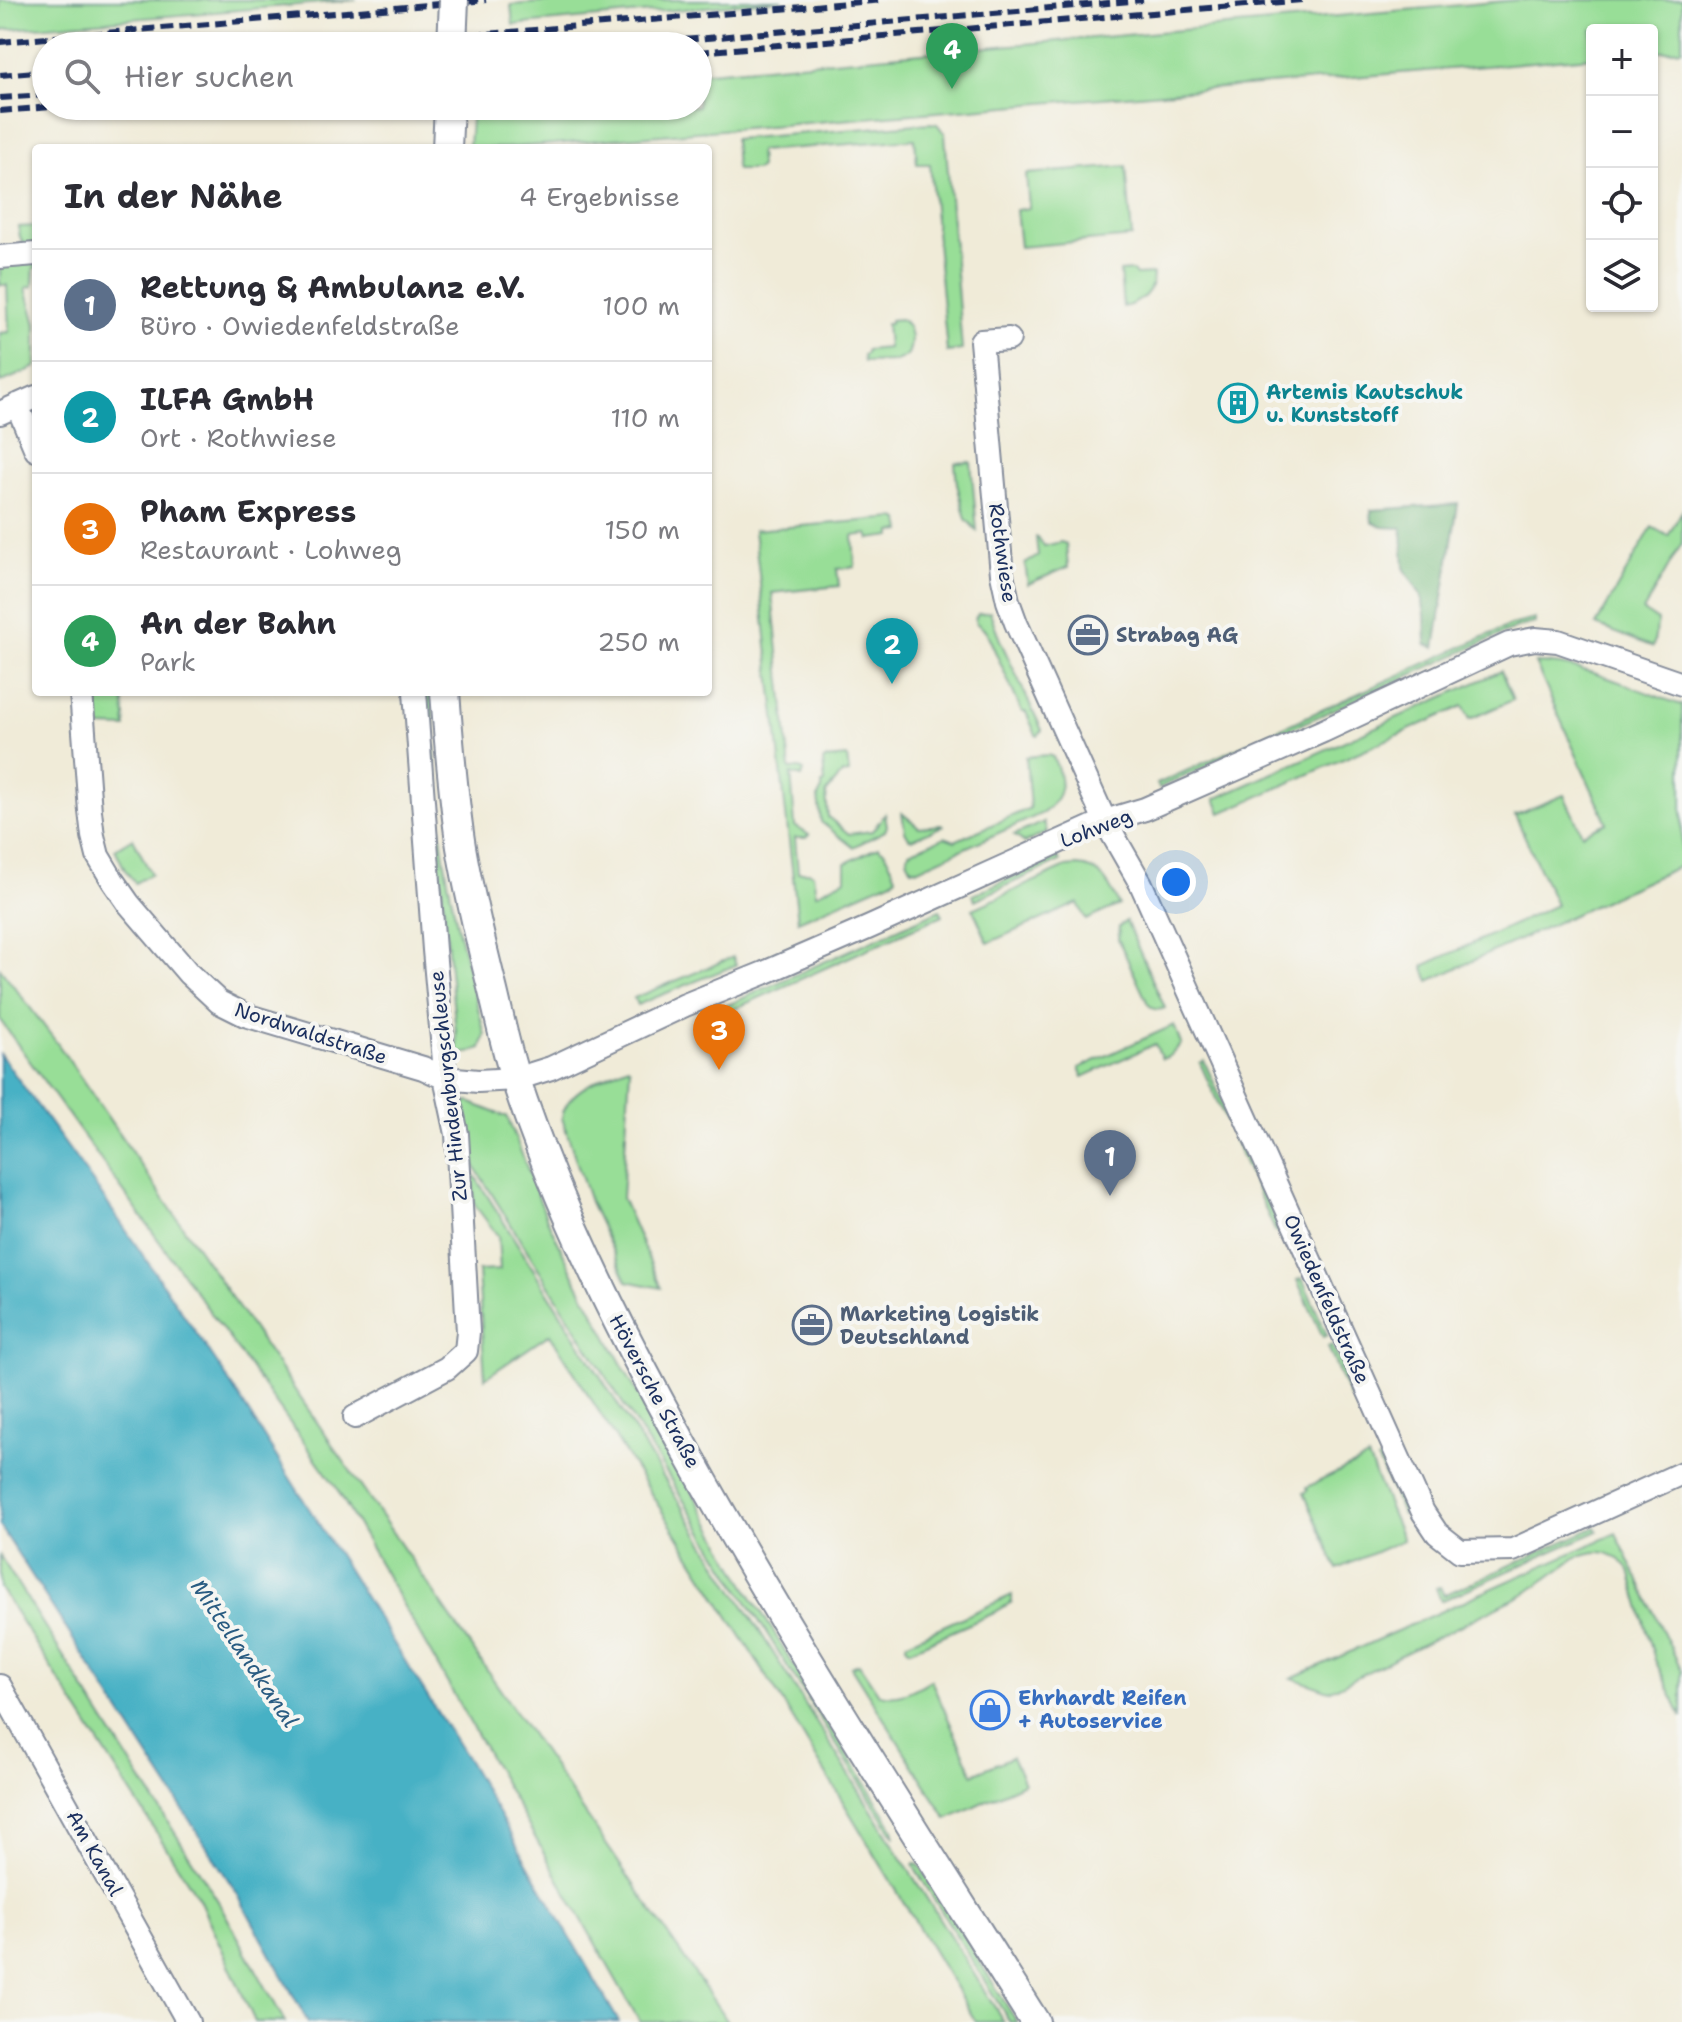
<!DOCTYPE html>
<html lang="de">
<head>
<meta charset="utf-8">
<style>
  body { margin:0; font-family:"Shantell Sans",sans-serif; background:#f2f2f3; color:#2b2b33 }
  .controls { position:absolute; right:24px; top:24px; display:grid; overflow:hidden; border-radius:8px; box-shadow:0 2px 6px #0004 }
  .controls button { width:72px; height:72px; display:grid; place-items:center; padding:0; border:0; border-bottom:2px solid #e1e1e2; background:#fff; color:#2b2b33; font:40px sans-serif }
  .you { position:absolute; left:1176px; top:882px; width:28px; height:28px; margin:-20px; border:6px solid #fff; border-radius:50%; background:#1a73e8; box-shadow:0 0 0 12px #1a73e833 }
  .badge { display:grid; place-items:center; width:52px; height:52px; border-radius:50%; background:#d1495b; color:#fff; font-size:26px; font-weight:700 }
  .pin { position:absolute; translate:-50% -66px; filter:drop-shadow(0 2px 4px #0008) }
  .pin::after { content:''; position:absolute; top:42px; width:28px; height:24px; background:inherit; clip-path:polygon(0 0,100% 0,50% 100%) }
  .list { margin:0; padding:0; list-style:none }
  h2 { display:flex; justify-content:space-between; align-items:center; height:104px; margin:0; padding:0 32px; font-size:34px }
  h2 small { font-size:26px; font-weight:400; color:#7c7c81 }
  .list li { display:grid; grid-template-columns:52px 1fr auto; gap:24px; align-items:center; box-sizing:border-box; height:112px; padding:0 32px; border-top:2px solid #e1e1e2 }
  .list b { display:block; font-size:30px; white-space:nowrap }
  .list p { margin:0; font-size:26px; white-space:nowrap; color:#7c7c81 }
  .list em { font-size:26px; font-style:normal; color:#7c7c81 }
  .icon { flex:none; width:44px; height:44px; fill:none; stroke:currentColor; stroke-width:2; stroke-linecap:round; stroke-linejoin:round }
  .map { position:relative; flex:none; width:1682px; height:2022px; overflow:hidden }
  .search { position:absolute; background:#fff; box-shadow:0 2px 6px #0004; left:32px; top:32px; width:680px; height:88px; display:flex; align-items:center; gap:20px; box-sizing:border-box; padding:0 28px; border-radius:44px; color:#7c7c81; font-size:30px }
  .panel { position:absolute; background:#fff; box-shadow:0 2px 6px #0004; left:32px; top:144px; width:680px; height:552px; border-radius:8px }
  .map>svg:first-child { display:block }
  .green { fill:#98de97; stroke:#5a867a; stroke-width:2 }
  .forest { fill:#7abd80; stroke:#4a766f; stroke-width:2 }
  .water { fill:#46b1c5; stroke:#307092; stroke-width:2 }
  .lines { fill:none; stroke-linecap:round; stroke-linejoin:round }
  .minor-casing { stroke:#868d9b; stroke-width:26 }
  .major-casing { stroke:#868d9b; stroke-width:32 }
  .minor { stroke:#fff; stroke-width:22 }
  .major { stroke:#fff; stroke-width:28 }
  .rail { stroke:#1b2f5e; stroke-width:6; stroke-dasharray:12 6; stroke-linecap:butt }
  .major-bridge-casing { stroke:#868d9b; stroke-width:32; stroke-linecap:butt }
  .major-bridge { stroke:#fff; stroke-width:28 }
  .labels { text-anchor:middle; stroke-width:8; stroke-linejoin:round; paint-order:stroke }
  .culture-label { font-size:20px; font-weight:bold; fill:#0d838f; stroke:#f6f6f2; text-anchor:start }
  .street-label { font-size:20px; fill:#1b2f5e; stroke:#f6f6f2 }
  .service-label { font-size:20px; font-weight:bold; fill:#4e5e75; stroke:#f6f6f2; text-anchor:start }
  .shop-label { font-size:20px; font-weight:bold; fill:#366cbe; stroke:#f6f6f2; text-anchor:start }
  .water-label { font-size:22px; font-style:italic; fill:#2a5c82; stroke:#f6f6f2 }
</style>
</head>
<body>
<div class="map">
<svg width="1682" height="2022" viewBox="0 0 1682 2022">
  <rect width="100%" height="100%" fill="#f6f6f2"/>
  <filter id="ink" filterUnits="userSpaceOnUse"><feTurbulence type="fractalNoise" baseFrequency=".0125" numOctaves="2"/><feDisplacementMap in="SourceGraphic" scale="16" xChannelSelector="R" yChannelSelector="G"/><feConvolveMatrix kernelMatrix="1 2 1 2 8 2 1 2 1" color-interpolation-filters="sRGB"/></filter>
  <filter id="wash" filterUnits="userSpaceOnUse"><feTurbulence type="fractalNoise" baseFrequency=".006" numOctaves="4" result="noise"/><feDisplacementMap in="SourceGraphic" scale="32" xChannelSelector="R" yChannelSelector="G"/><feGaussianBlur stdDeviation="1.8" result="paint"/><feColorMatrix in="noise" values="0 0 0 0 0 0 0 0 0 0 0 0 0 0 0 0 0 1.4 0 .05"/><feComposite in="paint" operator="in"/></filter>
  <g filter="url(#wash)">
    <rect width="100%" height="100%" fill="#f0ebd8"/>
    <!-- green -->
    <path class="green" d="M0,0H357L0,30Z
      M572,0H782L513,25L511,5Z
      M1518,0H1682V49L1652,52V30H1592V57L506,148H475L469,146L472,106H698V73Z
      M930,123L937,124L945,134L962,350L947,352L930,164H917L915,139L759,151L760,167L756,170H736L734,139Z
      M1126,166L1132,237L1020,247L1016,210L1029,208L1026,174Z
      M36,226V245L25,247L20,237L18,227Z
      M36,262V268H34L33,286L26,288L36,324V367L0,383V333L9,332L7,285H0V265Z
      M1133,271L1136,275L1153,274C1153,292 1141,303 1123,307L1120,272Z
      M900,319C913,325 913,345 907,356L896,361L864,362L863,355L866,354V350L888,348L886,324H890V320Z
      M971,462L977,531L966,519L957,484L955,463Z
      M1682,511V543L1643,611L1658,621L1653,647L1596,625L1652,527L1668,536Z
      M896,518L900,520L902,531L892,532V536L870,539L868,534L853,536L855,567L837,569L839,586L772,593L790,769H800L804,771L802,777L791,774L795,826L809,835L806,838H795L798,872H810L813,874L816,894L846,879V863L878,847L885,852L896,876L895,879L798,921L754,530Z
      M1036,537H1038L1044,546L1061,542L1066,544L1068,567L1028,584L1025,564L1038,556Z
      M990,612L1000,640L1042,730L1038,736L1036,735L1026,712H1022L986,631L976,623L975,619L978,614Z
      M1535,619V623L1522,626L1504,633L1159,788L1157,784L1457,649L1511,625Z
      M1535,663C1586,663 1634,690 1682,705V865L1429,981L1423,966L1556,905L1515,815L1564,795L1582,834L1607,823Z
      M1501,671L1513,700L1470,719L1463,706L1221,813L1215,799Z
      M97,692H123L126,728L99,727Z
      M423,692H432C434,743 435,794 442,844C451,909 469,972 485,1035L481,1048L469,1053H458Z
      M1048,755L1053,757C1064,781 1065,796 1043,813L916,870L915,868L912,869L907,859L909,852L945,837L955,841L1030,808L1026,757Z
      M847,757L849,773L842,774L826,793L828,817L849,834L872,831L885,814L887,826L885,831L853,847L821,822L818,797L822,789V784L825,783L823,761L825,759Z
      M902,813L919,827L941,825L943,826L912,839L909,838L905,831Z
      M1044,822L1047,832L1025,843L1014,835Z
      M133,838L151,874L135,883L125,870L115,849Z
      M1057,856L1060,861L975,900L973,895Z
      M1077,866C1101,867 1110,885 1119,905L1086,920L1078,903L988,943L973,909L1066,867Z
      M940,910L943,915L712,1019L710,1013Z
      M1126,921L1165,1008C1158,1011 1154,1010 1148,1004L1118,939L1119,927Z
      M733,957L736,965L637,1005L634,998Z
      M0,968L57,1043L728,2022H640L336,1487L0,1020Z
      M1174,1025L1181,1044L1170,1056L1162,1059L1155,1044L1083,1077L1079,1068Z
      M1204,1061L1281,1231L1276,1233L1200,1063Z
      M628,1066L630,1069L622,1198L661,1288L627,1281L590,1202L562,1118C565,1089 605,1077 628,1066Z
      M469,1102L504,1116H507L547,1219L578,1284L632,1383L740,1577L893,1828L895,1838L473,1164L463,1109L466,1103Z
      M473,1175L475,1176L1004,2022H976L782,1701L550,1334L485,1378L478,1271L500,1270L498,1236L474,1204Z
      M1302,1278L1327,1335L1323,1337L1297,1280Z
      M1332,1345L1354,1394L1349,1397L1328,1347Z
      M1368,1458L1403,1540L1337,1569L1304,1493L1308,1491L1307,1487Z
      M1383,1459L1407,1513L1403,1515L1378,1461Z
      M1596,1527L1598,1531L1441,1601L1436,1588L1440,1587L1444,1595Z
      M1616,1533L1682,1671V1717L1655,1660L1630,1571C1615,1552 1601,1547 1577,1557L1528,1592L1329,1691L1292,1678Z
      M0,1556L218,1901L285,2022H255L199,1899L0,1588Z
      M1012,1595V1602L992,1614L910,1650L906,1646V1643L910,1641Z
      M859,1664L879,1694C901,1699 912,1690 931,1680L973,1774L1012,1757L1024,1783L947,1819L851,1667Z
      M914,1864L919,1865L924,1872L1017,2022H1010L913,1865Z"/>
    <!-- forest -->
    <path class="forest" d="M1458,504L1435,648L1426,644L1425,615L1422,597L1404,568L1402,528L1382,527L1372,522L1371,510Z"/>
    <!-- water -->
    <path class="water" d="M0,1054L97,1188L225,1375L468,1761L619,2022H308L238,1895L0,1526Z"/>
  </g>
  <g filter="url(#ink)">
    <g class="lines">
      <defs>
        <path id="minor" d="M0,257L36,254
          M1009,339L981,341L1002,574L1008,601L1016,623L1105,821L1141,884L1423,1512L1437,1533L1460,1551L1513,1550L1682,1473
          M17,405L36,450
          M0,413L36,397
          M81,692L90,811L93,836L98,856L113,881L129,904L189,974L219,1002L245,1015L423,1068L445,1078L478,1081L516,1079L551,1068L685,1005L764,973L870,927L1105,821L1145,809L1323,731L1509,644L1535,639L1558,641L1682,684
          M355,1417L447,1368L466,1351L468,1332L457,1134L445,1078L444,1061L434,950L415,692
          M0,1686L188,2022"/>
        <path id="major" d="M447,148L449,106
          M445,692C449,744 453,796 461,847C469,895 481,943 493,991C500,1020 506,1049 515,1077C561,1218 630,1350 702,1479C806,1664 922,1842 1035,2022"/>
      </defs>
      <!-- minor casing -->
      <use href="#minor" class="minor-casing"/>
      <!-- major casing -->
      <use href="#major" class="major-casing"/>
      <!-- minor -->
      <use href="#minor" class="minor"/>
      <!-- major -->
      <use href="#major" class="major"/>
      <!-- rail -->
      <path class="rail" d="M0,42L486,0
        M346,46L884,0
        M614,46L1143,0
        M698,52L1303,0
        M0,75L46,71
        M0,98L46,95
        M0,111L65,106"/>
      <defs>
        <path id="major-bridge" d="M452,46L454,0"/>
      </defs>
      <!-- major-bridge casing -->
      <use href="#major-bridge" class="major-bridge-casing"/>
      <!-- major-bridge -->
      <use href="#major-bridge" class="major-bridge"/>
    </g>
  </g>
  <!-- icons -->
  <defs>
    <symbol id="building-ring" viewBox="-11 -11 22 22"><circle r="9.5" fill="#f6f6f2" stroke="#0f9aa8" stroke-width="1.5"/><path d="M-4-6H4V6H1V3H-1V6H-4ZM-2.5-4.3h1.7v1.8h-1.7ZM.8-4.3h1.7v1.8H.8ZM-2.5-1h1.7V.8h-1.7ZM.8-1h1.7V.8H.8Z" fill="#0f9aa8"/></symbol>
    <symbol id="office-ring" viewBox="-11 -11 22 22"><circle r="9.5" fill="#f6f6f2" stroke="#5c6f8a" stroke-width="1.5"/><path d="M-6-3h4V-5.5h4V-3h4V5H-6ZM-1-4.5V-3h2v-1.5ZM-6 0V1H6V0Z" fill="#5c6f8a"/></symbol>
    <symbol id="shop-ring" viewBox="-11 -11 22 22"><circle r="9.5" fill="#f6f6f2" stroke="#3f7fe0" stroke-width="1.5"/><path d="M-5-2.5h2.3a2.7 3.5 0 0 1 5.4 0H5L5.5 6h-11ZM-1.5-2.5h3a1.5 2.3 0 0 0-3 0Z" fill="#3f7fe0"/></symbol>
  </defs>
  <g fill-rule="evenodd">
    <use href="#building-ring" x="1216" y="381" width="44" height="44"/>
    <use href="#office-ring" x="1066" y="613" width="44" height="44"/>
    <use href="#office-ring" x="790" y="1303" width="44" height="44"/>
    <use href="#shop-ring" x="968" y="1688" width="44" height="44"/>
  </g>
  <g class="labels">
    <!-- culture labels -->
    <g class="culture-label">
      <text x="1266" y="399">Artemis Kautschuk<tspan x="1266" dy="23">u. Kunststoff</tspan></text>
    </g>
    <!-- street labels -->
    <g class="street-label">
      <text transform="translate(1003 553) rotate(82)" y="7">Rothwiese</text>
      <text transform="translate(1096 828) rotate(-21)" y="7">Lohweg</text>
      <text transform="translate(311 1033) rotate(18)" y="7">Nordwaldstraße</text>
      <text transform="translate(448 1086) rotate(-96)" y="7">Zur Hindenburgschleuse</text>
      <text transform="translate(1327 1299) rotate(66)" y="7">Owiedenfeldstraße</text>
      <text transform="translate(655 1391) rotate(62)" y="7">Höversche Straße</text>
      <text transform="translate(95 1853) rotate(61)" y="7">Am Kanal</text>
    </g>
    <!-- service labels -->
    <g class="service-label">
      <text x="1116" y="642">Strabag AG</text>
      <text x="840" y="1321">Marketing Logistik<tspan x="840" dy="23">Deutschland</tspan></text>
    </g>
    <!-- shop labels -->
    <g class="shop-label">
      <text x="1018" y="1705">Ehrhardt Reifen<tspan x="1018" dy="23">+ Autoservice</tspan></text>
    </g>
    <!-- water labels -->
    <g class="water-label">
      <text transform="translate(245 1653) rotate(56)" y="8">Mittellandkanal</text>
    </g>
  </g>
</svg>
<div class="controls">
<button>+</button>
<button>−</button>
<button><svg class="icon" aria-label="locate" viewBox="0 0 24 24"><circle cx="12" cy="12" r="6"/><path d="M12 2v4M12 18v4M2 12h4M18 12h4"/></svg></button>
<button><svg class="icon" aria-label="layers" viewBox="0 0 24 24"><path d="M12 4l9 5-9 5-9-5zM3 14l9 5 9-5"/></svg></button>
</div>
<div class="you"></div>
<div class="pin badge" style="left:1110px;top:1196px;background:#5c6f8a">1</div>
<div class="pin badge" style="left:892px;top:684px;background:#0f9aa8">2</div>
<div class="pin badge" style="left:719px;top:1070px;background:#e8710a">3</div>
<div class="pin badge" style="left:952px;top:89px;background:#2e9e5b">4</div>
<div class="search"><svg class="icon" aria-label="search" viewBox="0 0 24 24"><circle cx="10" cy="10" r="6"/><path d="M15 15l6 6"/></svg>Hier suchen</div>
<section class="panel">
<h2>In der Nähe<small>4 Ergebnisse</small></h2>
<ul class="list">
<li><span class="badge" style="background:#5c6f8a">1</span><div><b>Rettung &amp; Ambulanz e.V.</b><p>Büro · Owiedenfeldstraße</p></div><em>100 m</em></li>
<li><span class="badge" style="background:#0f9aa8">2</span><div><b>ILFA GmbH</b><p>Ort · Rothwiese</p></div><em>110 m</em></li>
<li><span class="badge" style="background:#e8710a">3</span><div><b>Pham Express</b><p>Restaurant · Lohweg</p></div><em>150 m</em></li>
<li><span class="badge" style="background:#2e9e5b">4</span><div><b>An der Bahn</b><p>Park</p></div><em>250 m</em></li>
</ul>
</section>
</div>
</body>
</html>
